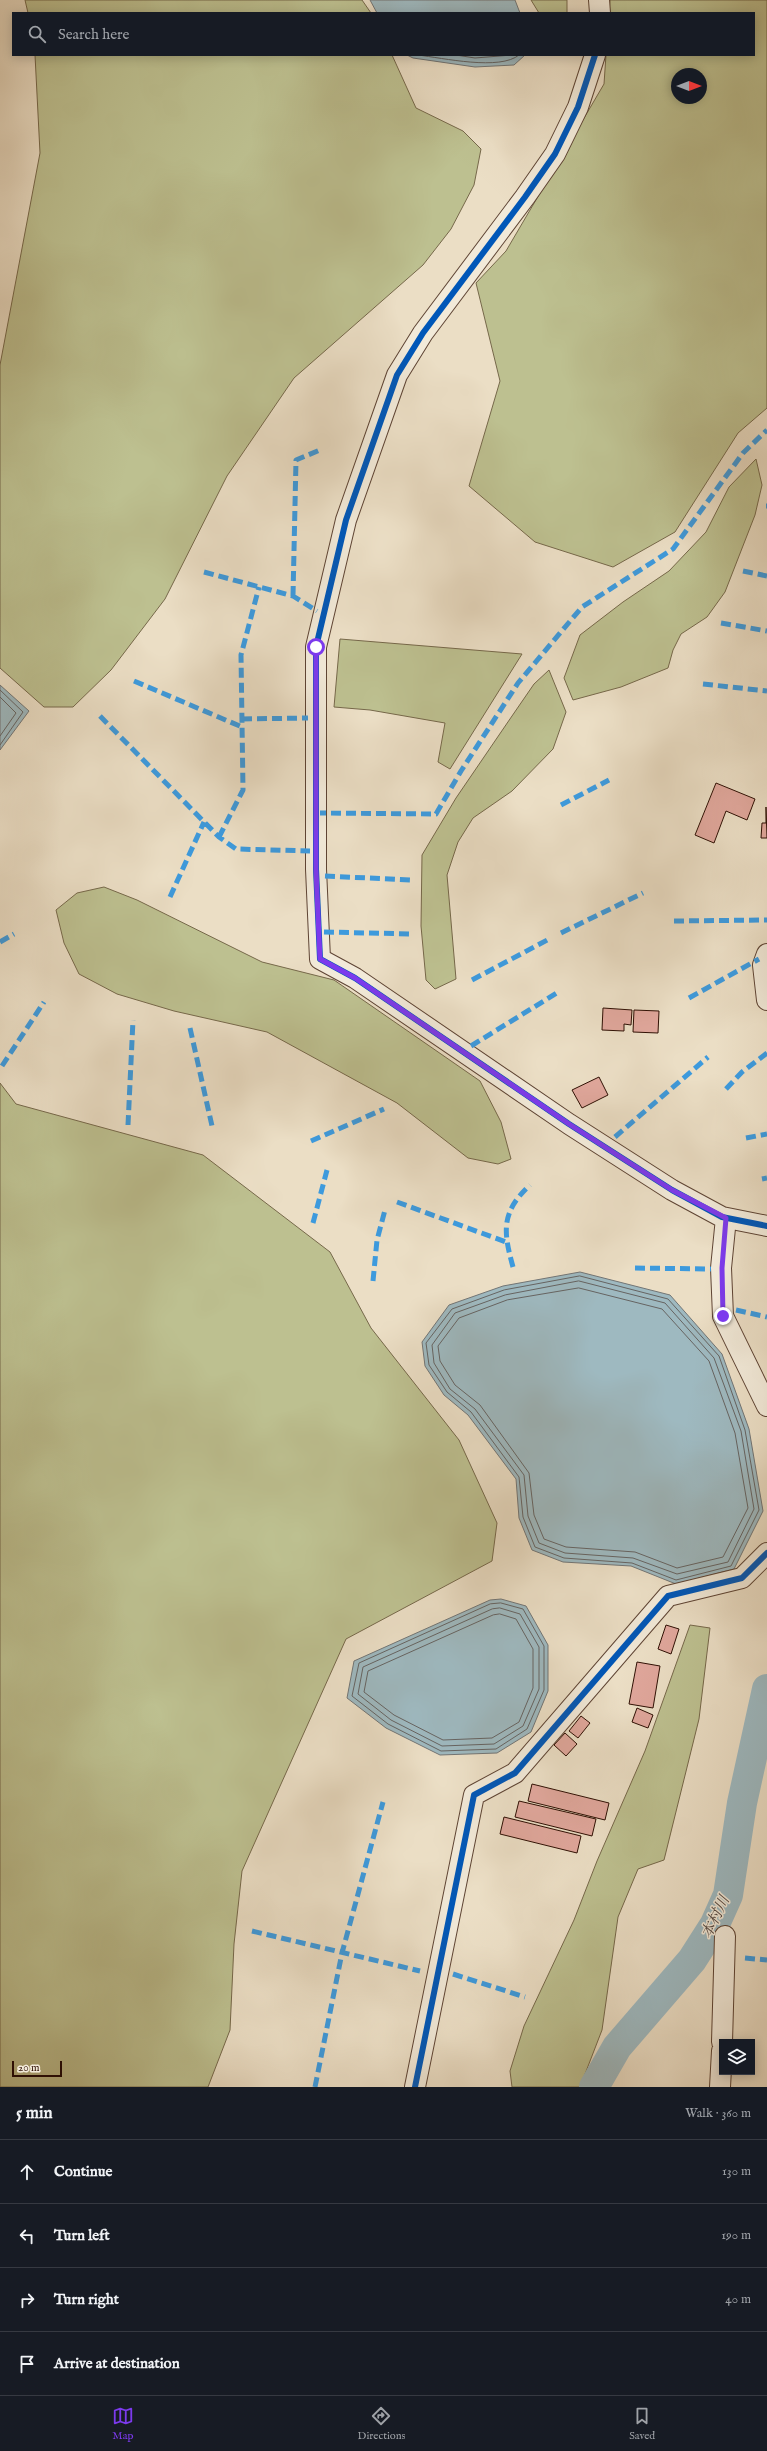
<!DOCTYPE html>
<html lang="en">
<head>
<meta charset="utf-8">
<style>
  body { margin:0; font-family:"IM FELL English","Noto Serif JP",serif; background:#242831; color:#f1f3f6 }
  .controls { position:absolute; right:12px; bottom:12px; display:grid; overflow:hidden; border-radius:0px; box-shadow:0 2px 10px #0003 }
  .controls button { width:36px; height:36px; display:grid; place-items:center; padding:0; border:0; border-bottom:1px solid #363941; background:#171b24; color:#f1f3f6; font:20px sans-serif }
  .compass { position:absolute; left:671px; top:68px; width:36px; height:36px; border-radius:50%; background:#171b24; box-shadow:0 2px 10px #0003; rotate:90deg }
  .scale { position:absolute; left:12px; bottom:10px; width:50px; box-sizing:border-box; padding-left:4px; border:2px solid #2f1004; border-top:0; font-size:11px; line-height:14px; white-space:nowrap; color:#2f1004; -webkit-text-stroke:3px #f2ead9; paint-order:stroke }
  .stop { position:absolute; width:12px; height:12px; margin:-9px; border:3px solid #7c3aed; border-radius:50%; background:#fff }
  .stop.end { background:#7c3aed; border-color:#fff; box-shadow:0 1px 4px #0008 }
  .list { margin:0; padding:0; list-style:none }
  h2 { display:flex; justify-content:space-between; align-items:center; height:52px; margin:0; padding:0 16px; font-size:17px }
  h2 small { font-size:13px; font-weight:400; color:#9ea1a6 }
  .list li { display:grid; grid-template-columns:26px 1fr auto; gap:12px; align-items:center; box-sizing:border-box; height:64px; padding:0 16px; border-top:1px solid #363941 }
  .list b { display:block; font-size:15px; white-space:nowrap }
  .list em { font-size:13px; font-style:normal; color:#9ea1a6 }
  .icon { flex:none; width:22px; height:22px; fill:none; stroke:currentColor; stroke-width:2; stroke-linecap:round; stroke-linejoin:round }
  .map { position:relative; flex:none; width:767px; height:2087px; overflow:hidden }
  .search { position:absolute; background:#171b24; box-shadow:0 2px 10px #0003; left:12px; right:12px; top:12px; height:44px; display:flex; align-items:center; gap:10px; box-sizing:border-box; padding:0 14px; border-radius:0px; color:#9ea1a6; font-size:15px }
  .sheet { height:308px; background:#171b24 }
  nav { display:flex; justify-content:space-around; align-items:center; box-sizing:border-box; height:56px; border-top:1px solid #363941; background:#171b24; font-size:11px; color:#9ea1a6 }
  nav a { display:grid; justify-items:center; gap:2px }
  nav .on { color:#7c3aed }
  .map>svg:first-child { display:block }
  .green { fill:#bdc090; stroke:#76684a; fill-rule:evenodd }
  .water { fill:#9eb9c0; stroke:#727575 }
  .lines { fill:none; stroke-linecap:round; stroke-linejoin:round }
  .shore { stroke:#666462; stroke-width:1 }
  .river { stroke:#9eb9c0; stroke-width:30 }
  .building { fill:#e0a79c; stroke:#2f1004 }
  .minor-casing { stroke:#5e4434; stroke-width:22 }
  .minor { stroke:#f2ead9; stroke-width:20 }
  .quiet { stroke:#3d9add; stroke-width:5; stroke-dasharray:10 5; stroke-linecap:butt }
  .cycleway-casing { stroke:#f2ead9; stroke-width:8 }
  .cycleway { stroke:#0057b8; stroke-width:6 }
  .route { stroke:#7c3aed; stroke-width:5 }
  .labels { text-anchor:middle; stroke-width:3; stroke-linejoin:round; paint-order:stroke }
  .water-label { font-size:15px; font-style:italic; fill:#564b46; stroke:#f2ead9 }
</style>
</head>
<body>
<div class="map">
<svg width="767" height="2087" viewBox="0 0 767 2087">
  <rect width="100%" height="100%" fill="#ebdec5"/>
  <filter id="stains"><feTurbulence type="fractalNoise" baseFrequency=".005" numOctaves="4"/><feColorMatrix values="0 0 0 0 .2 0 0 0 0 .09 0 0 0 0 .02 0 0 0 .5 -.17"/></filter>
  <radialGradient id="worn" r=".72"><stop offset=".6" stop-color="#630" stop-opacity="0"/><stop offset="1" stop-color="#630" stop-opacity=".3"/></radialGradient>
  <!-- green -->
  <path class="green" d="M25,0H362L371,13H28Z
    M531,0H567V13H539Z
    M610,0H767V408L738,433L675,532L613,567L535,542L469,486L500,381L476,283L506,251L604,84L606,55H754V13H609ZM677,74H701V98H677Z
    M35,55H392L416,108L463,131L481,149L474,185L451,229L423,265L294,378L227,476L165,599L111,670L73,707H44L0,668V365L40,153Z
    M756,459L762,485L755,515L725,592L707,617L681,634L673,650L668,668L621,687L573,700L564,678L580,635L623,602L669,571L706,532L729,487Z
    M340,639L522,654L450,769L438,762L445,723L370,710L334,707Z
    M549,670L566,712L553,749L512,791L473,818L458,842L447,875L456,979L435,989L426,980L421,926L422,855L456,798L512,716L534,684Z
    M104,887L137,900L262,962L334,980L480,1081L501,1122L511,1159L498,1164L468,1158L397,1103L267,1032L174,1011L117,994L79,974L64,943L56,910L77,893Z
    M0,1083L16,1104L203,1155L330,1252L371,1328L459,1440L497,1523L492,1561L346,1639L242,1871L234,1944L230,2030L208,2087H0Z
    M690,1625L710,1628L699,1719L664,1860L638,1869L618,1917L602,2030L580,2087H512L510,2071L524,2026L574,1920L597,1861L645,1751Z"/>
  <!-- water -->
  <path class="water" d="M370,0H515L520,13H377Z
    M407,55H525L514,65L475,67L413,58Z
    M0,685L29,711L0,750Z
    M580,1272L670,1295L722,1354L749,1429L763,1511L734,1569L676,1584L631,1566L563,1562L532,1550L519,1518L516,1479L468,1415L444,1395L425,1366L422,1342L449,1305L503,1286Z
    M501,1599L526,1606L548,1645V1691L531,1732L497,1753L440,1755L386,1728L347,1698L354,1661L490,1600Z"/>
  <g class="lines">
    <!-- shore -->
    <path class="shore" d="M418,55C443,58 500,71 519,55
      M456,55L475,58L512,55
      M0,690L23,712L0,745
      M0,697L16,713L0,736
      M580,1276L668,1299L719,1356L745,1430L759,1510L731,1566L676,1580L632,1563L564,1558L535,1547L523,1517L519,1477L471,1412L447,1392L429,1365L426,1343L452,1309L504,1290Z
      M579,1281L665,1303L714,1358L741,1431L754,1509L728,1562L677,1574L633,1558L565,1553L539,1543L528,1516L524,1475L475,1409L450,1389L434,1363L432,1345L455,1313L505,1295Z
      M579,1288L662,1309L709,1361L735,1433L748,1508L723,1557L677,1568L635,1552L566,1547L544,1539L534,1515L529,1473L480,1405L455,1385L440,1361L438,1346L459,1318L507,1300Z
      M501,1603L523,1609L544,1646V1690L527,1729L496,1749L441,1751L388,1724L352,1696L359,1663L490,1604Z
      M500,1608L520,1614L539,1647V1689L523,1726L494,1744L442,1746L391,1720L358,1694L363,1667L492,1609Z
      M500,1614L516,1619L533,1649V1688L519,1722L492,1738L443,1740L394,1715L364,1692L368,1671L493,1615Z"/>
    <!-- river -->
    <path class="river" d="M594,2087L617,2047L692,1960L715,1924L728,1895L742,1803L767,1689"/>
  </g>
  <!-- building -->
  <path class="building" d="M716,783L755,799L747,820L726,811L714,843L695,835Z
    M766,807L767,838H761L762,823H766Z
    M603,1008L632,1010L631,1025L624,1024V1031L602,1030Z
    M634,1010L659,1011L658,1033L633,1032Z
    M599,1077L608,1095L582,1108L572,1090Z
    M666,1625L679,1629L671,1654L658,1649Z
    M637,1662L660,1666L653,1708L629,1704Z
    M637,1708L653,1715L648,1728L632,1722Z
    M581,1716L590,1723L578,1738L569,1731Z
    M565,1733L577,1744L566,1756L554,1745Z
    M532,1784L609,1803L605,1820L528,1801Z
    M519,1801L596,1819L592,1836L515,1817Z
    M504,1817L581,1836L577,1853L500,1834Z"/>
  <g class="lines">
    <defs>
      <path id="minor" d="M599,0L600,13
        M595,55L578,107L555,154L525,197L423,333L397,375L346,520L316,647V869L320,959L355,978L569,1124L672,1190L722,1217L767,1226
        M767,954L763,965L767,1000
        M726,1218L721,1268L723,1316L767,1406
        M722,2042L725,1936
        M415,2087L474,1795L515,1773L668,1596L742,1578L767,1553
        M720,2087L722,2051"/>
    </defs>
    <!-- minor casing -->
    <use href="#minor" class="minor-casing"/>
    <!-- minor -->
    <use href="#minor" class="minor"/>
    <!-- quiet -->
    <path class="quiet" d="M766,506H767
      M743,571L767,576
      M204,572L293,596L317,611
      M293,596L296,460L320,450
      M721,623L767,631
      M134,681L242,727
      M703,684L767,691
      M100,716L219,837L236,849L310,851
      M242,719L308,718
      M561,805L609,780
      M316,813L436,814L461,771L518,683L582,607L673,549L743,453L767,430
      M219,837L243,790L241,655L259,587
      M325,876L412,880
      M170,897L204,822
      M674,921L767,920
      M324,932L413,934
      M561,933L643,893
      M0,942L14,934
      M472,980L551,938
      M689,998L759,959
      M190,1028L212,1126
      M471,1046L560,991
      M2,1066L44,1002
      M726,1089L742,1072L767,1053
      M128,1125L133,1020
      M615,1137L708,1057
      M746,1138L767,1134
      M311,1141L384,1109
      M762,1179L767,1178
      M397,1202L506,1242
      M313,1223L327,1170
      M513,1267C503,1231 501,1212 530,1185
      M635,1268L711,1269
      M373,1281L377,1240L385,1210
      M736,1310L767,1317
      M252,1931L420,1971
      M745,1958L767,1960
      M453,1974L525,1997
      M315,2087L342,1953L383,1802"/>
    <defs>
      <path id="cycleway" d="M595,55L578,107L555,154L525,197L423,333L397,375L346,520L316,647V869L320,959L355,978L569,1124L672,1190L722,1217L767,1226
        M415,2087L474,1795L515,1773L668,1596L742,1578L767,1553"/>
    </defs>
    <!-- cycleway casing -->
    <use href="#cycleway" class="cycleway-casing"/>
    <!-- cycleway -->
    <use href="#cycleway" class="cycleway"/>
  </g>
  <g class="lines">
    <!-- route -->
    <path class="route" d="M316,647V870L320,959L355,978L569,1124L672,1190L726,1218L722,1268L723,1316"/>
  </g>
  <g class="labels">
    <!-- water labels -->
    <g class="water-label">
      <text transform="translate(715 1917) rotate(-64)" y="5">本村川</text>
    </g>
  </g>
  <rect width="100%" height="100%" filter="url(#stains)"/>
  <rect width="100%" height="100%" fill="url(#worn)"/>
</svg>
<div class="controls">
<button><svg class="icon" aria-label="layers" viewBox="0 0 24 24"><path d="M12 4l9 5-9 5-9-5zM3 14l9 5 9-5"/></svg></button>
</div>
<svg class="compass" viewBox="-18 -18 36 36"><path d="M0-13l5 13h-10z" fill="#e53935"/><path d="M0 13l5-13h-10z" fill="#9ea1a6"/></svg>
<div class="scale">20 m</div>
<div class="stop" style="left:316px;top:647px"></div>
<div class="stop end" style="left:723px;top:1316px"></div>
<div class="search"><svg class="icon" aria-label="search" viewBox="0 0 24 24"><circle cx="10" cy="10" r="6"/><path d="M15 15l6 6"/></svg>Search here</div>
</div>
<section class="sheet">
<h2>5 min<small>Walk · 360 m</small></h2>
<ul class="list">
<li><svg class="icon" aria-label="ahead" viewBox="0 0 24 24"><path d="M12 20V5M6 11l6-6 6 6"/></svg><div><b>Continue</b></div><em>130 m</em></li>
<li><svg class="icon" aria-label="left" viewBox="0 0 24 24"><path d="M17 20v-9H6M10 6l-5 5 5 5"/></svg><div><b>Turn left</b></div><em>190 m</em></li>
<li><svg class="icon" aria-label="right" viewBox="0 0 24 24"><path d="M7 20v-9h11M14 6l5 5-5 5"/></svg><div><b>Turn right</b></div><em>40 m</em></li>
<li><svg class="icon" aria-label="arrive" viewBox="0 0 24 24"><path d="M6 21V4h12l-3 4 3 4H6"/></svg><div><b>Arrive at destination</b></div></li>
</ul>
</section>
<nav>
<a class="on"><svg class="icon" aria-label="map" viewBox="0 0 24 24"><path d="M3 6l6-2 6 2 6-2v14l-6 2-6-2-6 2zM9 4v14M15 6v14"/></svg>Map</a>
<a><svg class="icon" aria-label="directions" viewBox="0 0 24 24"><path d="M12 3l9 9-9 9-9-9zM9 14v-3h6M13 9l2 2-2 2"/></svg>Directions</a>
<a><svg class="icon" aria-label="saved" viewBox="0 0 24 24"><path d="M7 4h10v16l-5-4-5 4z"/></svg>Saved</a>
</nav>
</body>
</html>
